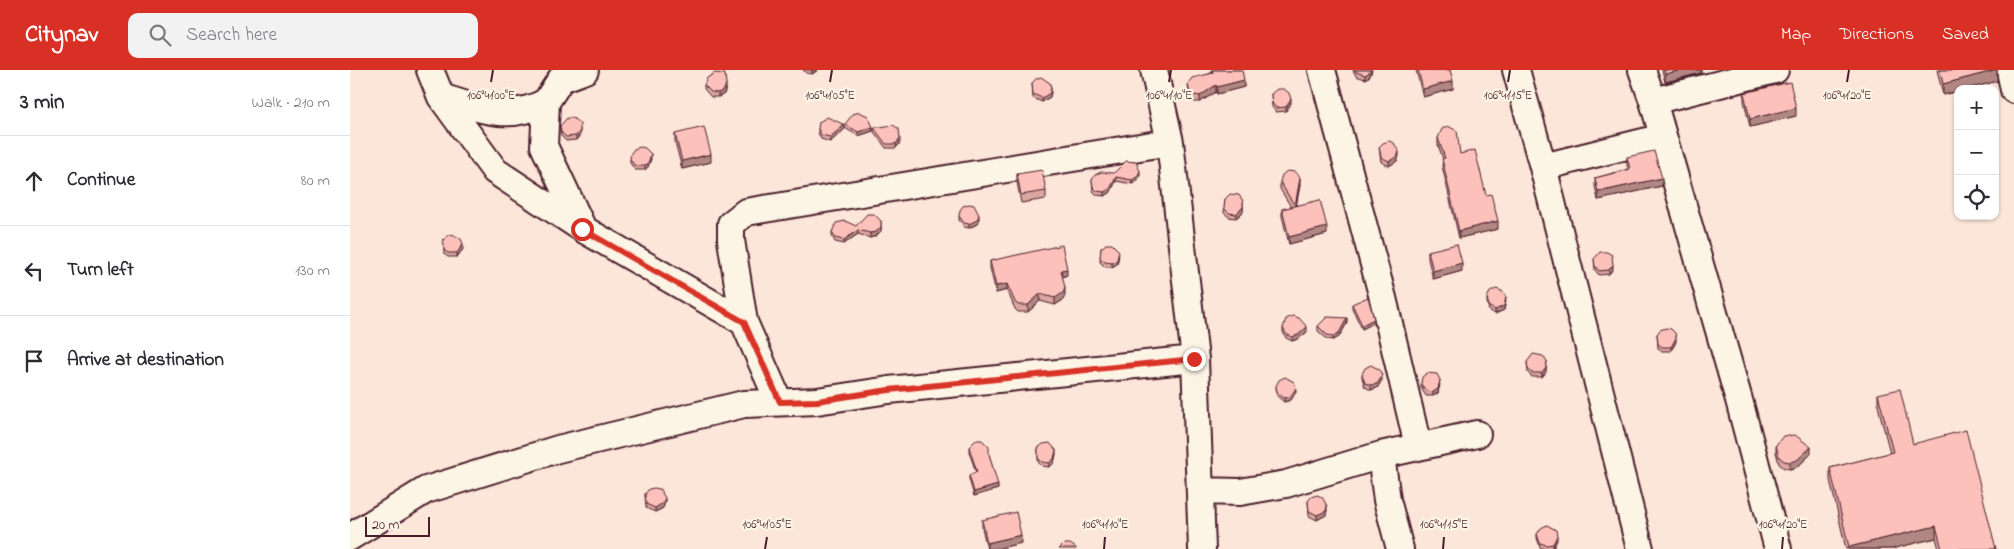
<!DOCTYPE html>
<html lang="en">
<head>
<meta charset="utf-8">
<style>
  body { margin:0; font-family:"Indie Flower",sans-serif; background:#f2f2f3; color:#2b2b33 }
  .controls { position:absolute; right:15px; top:15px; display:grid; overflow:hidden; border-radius:10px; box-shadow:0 1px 4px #0004 }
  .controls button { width:45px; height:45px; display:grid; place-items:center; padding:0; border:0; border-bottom:1px solid #e1e1e2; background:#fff; color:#2b2b33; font:25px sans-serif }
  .scale { position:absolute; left:15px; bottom:12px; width:65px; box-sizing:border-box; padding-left:5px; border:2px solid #4a1f2b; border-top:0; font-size:14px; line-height:18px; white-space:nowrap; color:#4a1f2b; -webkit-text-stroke:4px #fcf5e5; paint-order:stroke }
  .stop { position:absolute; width:15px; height:15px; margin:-11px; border:4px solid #d93025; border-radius:50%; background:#fff }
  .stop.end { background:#d93025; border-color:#fff; box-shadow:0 1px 5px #0008 }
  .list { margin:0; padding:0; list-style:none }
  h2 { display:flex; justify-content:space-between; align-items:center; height:65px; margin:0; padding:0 20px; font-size:21px }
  h2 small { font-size:16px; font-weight:400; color:#7c7c81 }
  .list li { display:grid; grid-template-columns:32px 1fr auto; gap:15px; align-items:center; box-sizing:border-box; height:90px; padding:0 20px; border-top:1px solid #e1e1e2 }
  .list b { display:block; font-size:19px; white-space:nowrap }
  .list em { font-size:16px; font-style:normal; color:#7c7c81 }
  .icon { flex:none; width:28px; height:28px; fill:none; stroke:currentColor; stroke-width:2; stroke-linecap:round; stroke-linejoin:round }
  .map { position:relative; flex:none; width:1664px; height:479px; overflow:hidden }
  header { display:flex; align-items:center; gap:30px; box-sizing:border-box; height:70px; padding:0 25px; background:#d93025; color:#fff }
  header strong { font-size:24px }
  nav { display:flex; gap:28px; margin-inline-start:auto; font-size:18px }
  .search { width:350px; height:45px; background:#f2f2f3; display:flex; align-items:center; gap:12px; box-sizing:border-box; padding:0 18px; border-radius:10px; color:#7c7c81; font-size:19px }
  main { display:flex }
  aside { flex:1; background:#fff }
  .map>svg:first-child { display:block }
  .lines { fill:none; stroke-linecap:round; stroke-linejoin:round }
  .minor-casing { stroke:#4a1f2b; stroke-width:30 }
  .minor { stroke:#fcf5e5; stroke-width:26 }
  .wall { fill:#daa6a2; stroke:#4a1f2b }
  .shaded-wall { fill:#b18784; stroke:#4a1f2b }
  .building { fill:#fdc1bc; stroke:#4a1f2b }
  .route { stroke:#d93025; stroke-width:6 }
  .ticks { fill:none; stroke:#4a1f2b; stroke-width:2 }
  .ticks-label { font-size:12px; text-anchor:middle; fill:#4a1f2b; stroke:#fcf5e5; stroke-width:4.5; stroke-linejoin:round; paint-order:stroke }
</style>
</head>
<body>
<header>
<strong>Citynav</strong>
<div class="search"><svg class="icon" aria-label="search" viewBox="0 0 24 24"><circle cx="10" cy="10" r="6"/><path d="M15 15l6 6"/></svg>Search here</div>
<nav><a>Map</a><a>Directions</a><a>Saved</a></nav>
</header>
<main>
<aside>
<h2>3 min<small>Walk · 210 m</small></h2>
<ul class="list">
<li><svg class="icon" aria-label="ahead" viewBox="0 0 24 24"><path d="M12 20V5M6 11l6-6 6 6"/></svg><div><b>Continue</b></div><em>80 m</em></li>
<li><svg class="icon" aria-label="left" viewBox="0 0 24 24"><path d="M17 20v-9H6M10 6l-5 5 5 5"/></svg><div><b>Turn left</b></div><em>130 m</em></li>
<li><svg class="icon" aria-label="arrive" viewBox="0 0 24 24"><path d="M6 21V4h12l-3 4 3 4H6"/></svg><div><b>Arrive at destination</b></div></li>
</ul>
</aside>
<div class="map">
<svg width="1664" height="479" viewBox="0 0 1664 479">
  <rect width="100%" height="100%" fill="#fce5d9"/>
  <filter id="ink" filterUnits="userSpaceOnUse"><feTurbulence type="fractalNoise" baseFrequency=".02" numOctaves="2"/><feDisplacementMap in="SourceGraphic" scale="10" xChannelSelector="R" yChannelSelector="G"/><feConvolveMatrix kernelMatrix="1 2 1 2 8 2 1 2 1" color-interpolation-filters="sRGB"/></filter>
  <g filter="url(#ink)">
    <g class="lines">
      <defs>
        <path id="minor" d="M80,0L91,27L145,101L233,159L394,252L429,332
          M804,0L820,72L845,289L852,479
          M972,0L1033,228L1068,376
          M1166,0L1193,97L1290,479
          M1292,0L1303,31L1389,330L1428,479
          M1660,0L1664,20
          M91,27C130,39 158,52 196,32
          M1303,31L1425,0
          M1193,97L1313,67
          M233,159L194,76L196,32L211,9L235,0
          M394,252L381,170V154L396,142L820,72
          M1031,385L1037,430L1050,479
          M850,421L890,422L936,414L1031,385L1127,364
          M0,467L76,420L208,379L394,334L467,331L539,320L845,289"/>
      </defs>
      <!-- minor casing -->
      <use href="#minor" class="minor-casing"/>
      <!-- minor -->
      <use href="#minor" class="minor"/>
    </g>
    <!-- wall -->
    <path class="wall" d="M453,0H468L462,4L456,3Z
      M861,0H892L894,17L867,24L866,22L850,32H844L839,27L838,13L861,3Z
      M1003,0H1022L1020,6L1015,9L1006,6Z
      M1066,0H1100L1103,19L1073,27Z
      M1312,0H1351V3L1315,12Z
      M1587,0H1647V11L1593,25Z
      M682,13L701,22L700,27L692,32L683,28Z
      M354,15L376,18L374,24L368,27H361L354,19Z
      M1394,23L1446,46L1400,57L1394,31Z
      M921,24L941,33L936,41L926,42L922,37Z
      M495,54L523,61L508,66L495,58V59L480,72L471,69L468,63V59L495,55Z
      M210,56L230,65L226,70L216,71L211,66Z
      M524,58L550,73L546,78H536L524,62Z
      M325,64L361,92L332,99L325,72Z
      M1088,68L1110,84L1136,125L1148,159L1109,168L1092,96L1093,89L1088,75Z
      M1029,77L1049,86L1047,91L1039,96L1031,92Z
      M1277,87L1312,116L1248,130L1245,116V108L1278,99L1277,95Z
      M280,89H301L298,97L295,100H285L280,93Z
      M667,104L696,121V129L671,133L667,112Z
      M790,105L787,111L782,114L766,111L760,123L754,126L747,125L743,121L742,110Z
      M930,112L950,115L946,135L977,164L939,174L932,146V139L941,137L930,119Z
      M875,129L893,131V142L886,148L879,147L874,143Z
      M609,146L629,149L627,154L619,158L614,157L609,150Z
      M531,151V161L526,166L520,168L508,164L494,174L485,172L482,166V162Z
      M93,170L113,179L107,187H98L94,184Z
      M751,178L769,185L767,194L762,197H755L750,192Z
      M1078,181L1112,201L1083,209L1078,189Z
      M1244,189L1263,199L1259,204L1249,205L1245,200Z
      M640,191L717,205L712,207L715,225L713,230L705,235L690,231L678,242H668L665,239L657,220L646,223L640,198Z
      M1137,228L1156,231L1154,240L1145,244L1139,241L1137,232Z
      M1002,234L1024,253L1012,259L1002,238Z
      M997,253L989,267L983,270L977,269L968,261V256Z
      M933,258L957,262L948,269L942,271L936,268L933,262Z
      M1307,264L1326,272L1321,281H1312L1308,278Z
      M1177,292L1196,302L1192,307H1182L1178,303Z
      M1012,304L1032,310L1027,318L1021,320L1015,317L1012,308Z
      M1071,314H1090L1088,323L1083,326H1076L1071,318Z
      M926,316L946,322L941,330L934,332L927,326Z
      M1528,324L1563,374L1646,479H1589L1586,468L1541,479H1496L1480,410V398L1540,383L1528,336Z
      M1426,375L1461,384L1447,397L1440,399L1434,398L1429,394L1426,382Z
      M619,377L639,384L648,419L624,426L619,409V405L626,402L619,382Z
      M688,378L706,384L704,393L699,397L692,396L688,392Z
      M295,424L315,432L313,438L305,442L296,438Z
      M958,431L977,440L976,445L967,450L959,446Z
      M632,450L671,473L646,479H637L632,458Z
      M1187,464L1207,470L1203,478L1195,479L1190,477L1187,468Z"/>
    <!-- shaded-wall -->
    <path class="shaded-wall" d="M462,0H468L462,4Z
      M1021,0H1022L1020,6L1015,9V5Z
      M1332,0H1351V3L1315,12V4Z
      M1647,0V11L1618,19H1608V21L1593,25V14Z
      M894,10V17L867,24V17Z
      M1103,11V19L1073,27V19Z
      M376,14V18L374,24L368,27V23Z
      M866,15V22L850,32V26Z
      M701,18V22L700,27L692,32V28Z
      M941,29V33L936,41V37Z
      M1446,38V46L1400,57V49Z
      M495,55V59L480,72V67Z
      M523,57V61L508,66V62Z
      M230,59V65L226,70V66Z
      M550,68V73L546,78V74Z
      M1049,82V86L1047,91L1039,96V91Z
      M301,84V89L298,97L295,100V96Z
      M361,84V92L332,99V91Z
      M790,101V105L787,111L782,114V110Z
      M766,107V111L760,123L754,126V122Z
      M950,108V115L945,143V136Z
      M1312,108V116L1248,130V122Z
      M893,137V142L886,148V144Z
      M629,145V149L627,154L619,158V154Z
      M1148,151V159L1109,168V161Z
      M531,157V161L526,166L520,168V163Z
      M977,157V164L939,174V167Z
      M508,160V164L494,174V170Z
      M113,174V179L107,187V183Z
      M769,181L767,194L762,197V193Z
      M1112,193V201L1083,209V201Z
      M1263,195V199L1259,204V200Z
      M717,199V205L711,207V200Z
      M657,214V220L646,223V216Z
      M715,218V225L713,230L705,235V228Z
      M690,224V231L678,242V235Z
      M1156,227L1154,240L1145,244V240Z
      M997,248V253L989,267L983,270V266Z
      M1024,249V253L1012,259V255Z
      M957,257V262L948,269L942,271V267Z
      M1326,268V272L1321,281V277Z
      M1197,291L1196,302L1192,307V303Z
      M1032,306V310L1027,318L1021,320V315Z
      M1090,310L1088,323L1083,326V322Z
      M946,318V322L941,330L934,332V328Z
      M1461,377V384L1447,397L1440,399V392Z
      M706,380V384L704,393L699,397V393Z
      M648,415V419L624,426V422Z
      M315,428V432L313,438L305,442V438Z
      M977,436V440L976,445L967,450V445Z
      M1586,456V468L1541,479H1499V477Z
      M671,465V473L646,479H637V473Z
      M1207,466V470L1203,478V474Z"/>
    <!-- building -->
    <path class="building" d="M862,0H892L894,10L867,17L866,15L850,26L844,25L839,20L838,13L842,8L863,3Z
      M1005,0H1021L1020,2L1015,5L1006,2Z
      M1068,0H1100L1103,11L1073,19Z
      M1314,0H1332L1315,4Z
      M1590,0H1647L1593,14Z
      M365,3L375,4L376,14L374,20L368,23L361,22L354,15L357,8Z
      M691,7L700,13L701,18L700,23L692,28L683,24L682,13L686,9Z
      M1440,12L1446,38L1400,49L1394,23Z
      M927,19H934L939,23L941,29L936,37L926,38L922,33L921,24Z
      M509,42L518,46L523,57L508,62L495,54L503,44Z
      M477,47L495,55L480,67L471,65L468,59L469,52Z
      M217,48H223L230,54V61L226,66L216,67L211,62L210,56Z
      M543,55L549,59L550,68L546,74H536L524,58Z
      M1098,56L1107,61L1110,84L1125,80L1136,125L1141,124L1148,151L1109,161L1092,89L1095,88L1088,68L1092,59Z
      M354,57L361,84L332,91L325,64Z
      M1039,71L1044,73L1049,82L1047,87L1039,91L1031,87L1029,77L1033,73Z
      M290,77L295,78L301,84L298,93L295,96H285L280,89L281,83L284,79Z
      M1304,81L1312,108L1248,122L1245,108L1280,99L1277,87Z
      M776,91L786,92L790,101L787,107L782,110L766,107L760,119L754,122L747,121L743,117L742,110L745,105L751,102L764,103Z
      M692,100L696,121L671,125L667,104Z
      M937,101L946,102L950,108L945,136L970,130L977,157L939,167L932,139L945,136L930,112L932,105Z
      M880,124L889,125L893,131V137L886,144L879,143L874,138L875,129Z
      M619,134L624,135L629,145L627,150L619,154L614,153L609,146L610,140L613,136Z
      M517,144H524L531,151V157L526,162L520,163L508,160L494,170L485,168L482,162L486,153L495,151L506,156Z
      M102,164L111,169L113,174L107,183H98L94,180L93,170L97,166Z
      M756,174H762L769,181L767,190L762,193L755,192L750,188L751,178Z
      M1107,174L1112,193L1083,201L1078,181Z
      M712,175L717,199L711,200L715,218L713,223L705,228L690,224L678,235H668L665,232L657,214L646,216L640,191Z
      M1250,182H1257L1262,185L1263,195L1259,200L1249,201L1245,196L1244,189Z
      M1146,219L1152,221L1156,227L1154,236L1145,240L1139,237L1137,228L1140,222Z
      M1018,227L1024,249L1012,255L1002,234Z
      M943,246L949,248L957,257L948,265L942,267L936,264L933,258L936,249Z
      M977,247L997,248L989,263L983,266L977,265L968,256Z
      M1316,258L1321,259L1325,263L1326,268L1321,277H1312L1308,274L1307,264L1310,260Z
      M1183,284L1193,286L1197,291L1196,298L1192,303H1182L1178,299L1177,292Z
      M1021,295L1030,300L1032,306L1027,314L1021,315L1015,313L1012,304L1015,298Z
      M1077,303L1087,304L1090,310L1088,319L1083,322L1076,321L1071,314L1072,307Z
      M935,307L944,312L946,318L941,326L934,328L927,322L926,316L929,310Z
      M1550,319L1563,374L1616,360L1646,479H1592L1586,456L1499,477L1480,398L1543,382L1528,324Z
      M1445,365L1461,377L1447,390L1440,392L1434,391L1429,387L1426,375L1433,366Z
      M626,370H632L639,377V384L648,415L624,422L619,405L627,402L619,377Z
      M700,373L706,380L704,389L699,393L692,392L688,388V378L693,374Z
      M304,418L310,419L315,428L313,433L305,438L296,434L295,424L299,419Z
      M967,425L972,427L977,436L976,441L967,445L959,441L958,431L961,427Z
      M666,442L671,465L637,473L632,450Z
      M1197,455L1206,460L1207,466L1203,474L1196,475L1190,473L1187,464L1191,458Z
      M714,474H720L726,478V479H709Z"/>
  </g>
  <g class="lines" filter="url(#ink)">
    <!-- route -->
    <path class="route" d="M232,159L394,252L430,332L467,331L539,320L844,289"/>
  </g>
  <!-- ticks -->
  <path class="ticks" d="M141,12L143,0M480,12L482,0M819,12L821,0M1158,12L1160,0M1497,12L1499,0M415,479L417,467M754,479L755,467M1093,479L1094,467M1432,479L1433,467"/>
  <g class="ticks-label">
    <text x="141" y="29">106°41'00"E</text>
    <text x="480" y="29">106°41'05"E</text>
    <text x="819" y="29">106°41'10"E</text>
    <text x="1158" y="29">106°41'15"E</text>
    <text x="1497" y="29">106°41'20"E</text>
    <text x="417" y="458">106°41'05"E</text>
    <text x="755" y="458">106°41'10"E</text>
    <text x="1094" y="458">106°41'15"E</text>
    <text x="1433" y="458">106°41'20"E</text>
  </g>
</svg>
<div class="controls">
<button>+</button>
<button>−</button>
<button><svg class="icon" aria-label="locate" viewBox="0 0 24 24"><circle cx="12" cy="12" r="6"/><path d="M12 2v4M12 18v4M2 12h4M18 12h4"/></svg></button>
</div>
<div class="scale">20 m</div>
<div class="stop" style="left:232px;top:159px"></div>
<div class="stop end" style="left:844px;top:289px"></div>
</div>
</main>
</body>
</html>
